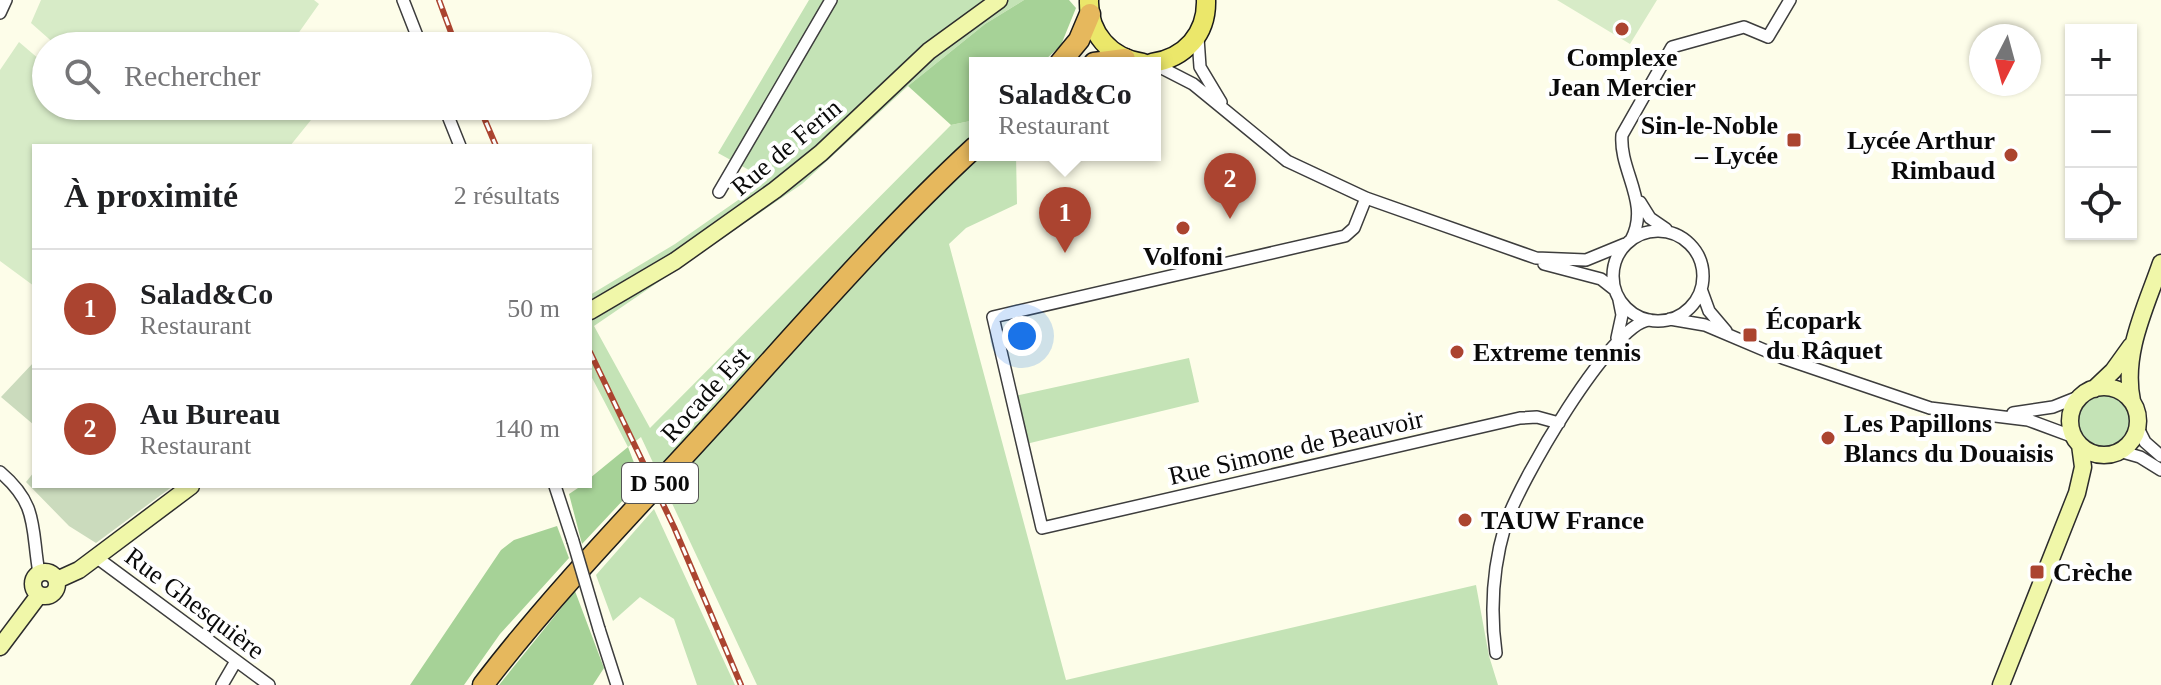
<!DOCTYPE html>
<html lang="fr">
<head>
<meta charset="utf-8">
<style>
  body { margin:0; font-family:"Times New Roman",serif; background:#f2f2f2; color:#202124 }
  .controls { position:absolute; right:24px; top:24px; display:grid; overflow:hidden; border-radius:0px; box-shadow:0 2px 6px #0004 }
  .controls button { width:72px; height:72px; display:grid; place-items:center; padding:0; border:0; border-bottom:2px solid #e0e0e0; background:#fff; color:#202124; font:40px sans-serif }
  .compass { position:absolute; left:1969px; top:24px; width:72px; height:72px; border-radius:50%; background:#fff; box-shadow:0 2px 6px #0004; rotate:186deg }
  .you { position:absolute; left:1022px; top:336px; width:28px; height:28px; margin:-20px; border:6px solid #fff; border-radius:50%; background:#1a73e8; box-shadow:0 0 0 12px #1a73e833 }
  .badge { display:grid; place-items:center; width:52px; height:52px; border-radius:50%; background:#ab4430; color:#fff; font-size:26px; font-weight:700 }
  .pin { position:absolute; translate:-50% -66px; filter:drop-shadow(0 2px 4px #0008) }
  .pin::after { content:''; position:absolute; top:42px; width:28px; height:24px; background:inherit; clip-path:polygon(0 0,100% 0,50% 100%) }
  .popup { position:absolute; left:969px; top:57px; width:192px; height:104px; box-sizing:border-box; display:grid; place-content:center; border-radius:0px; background:#fff; filter:drop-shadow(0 2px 6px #0005); font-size:26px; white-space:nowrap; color:#757577 }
  .popup b { font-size:30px; color:#202124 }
  .popup::after { content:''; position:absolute; left:50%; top:100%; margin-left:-16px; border:16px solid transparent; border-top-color:#fff }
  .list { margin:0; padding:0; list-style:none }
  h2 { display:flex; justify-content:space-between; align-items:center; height:104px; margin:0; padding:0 32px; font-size:34px }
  h2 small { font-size:26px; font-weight:400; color:#757577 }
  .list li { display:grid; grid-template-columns:52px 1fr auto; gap:24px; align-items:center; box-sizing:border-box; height:120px; padding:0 32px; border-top:2px solid #e0e0e0 }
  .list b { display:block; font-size:30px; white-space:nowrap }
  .list p { margin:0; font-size:26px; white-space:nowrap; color:#757577 }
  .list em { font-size:26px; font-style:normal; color:#757577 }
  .icon { flex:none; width:44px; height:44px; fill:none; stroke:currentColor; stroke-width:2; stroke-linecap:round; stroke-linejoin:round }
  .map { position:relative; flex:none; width:2161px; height:685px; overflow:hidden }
  .search { position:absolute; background:#fff; box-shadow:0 2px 6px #0004; left:32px; top:32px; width:560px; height:88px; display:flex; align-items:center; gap:20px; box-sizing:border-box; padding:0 28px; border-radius:44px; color:#757577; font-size:30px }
  .panel { position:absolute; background:#fff; box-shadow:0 2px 6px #0004; left:32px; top:144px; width:560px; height:344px; border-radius:0px }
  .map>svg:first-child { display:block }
  .green { fill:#c4e3b6 }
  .forest { fill:#a6d297 }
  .cemetery { fill:#cbdbbd }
  .pitch { fill:#d7ebc7 }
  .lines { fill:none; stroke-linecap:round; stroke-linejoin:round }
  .street-casing { stroke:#3d3d3d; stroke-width:14 }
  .secondary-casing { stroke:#2c2c2c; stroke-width:19 }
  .primary-casing { stroke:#1b1b1b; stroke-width:21 }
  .highway-casing { stroke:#1b1b1b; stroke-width:23 }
  .street { stroke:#fff; stroke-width:11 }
  .secondary { stroke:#f0f7a9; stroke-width:16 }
  .primary { stroke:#ebe76a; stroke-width:18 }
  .highway { stroke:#e6b85d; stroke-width:20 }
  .rail-casing { stroke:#ab4430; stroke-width:6 }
  .rail { stroke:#fff; stroke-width:3; stroke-dasharray:9; stroke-linecap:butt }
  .street-bridge-casing { stroke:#3d3d3d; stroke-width:14; stroke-linecap:butt }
  .street-bridge { stroke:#fff; stroke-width:11 }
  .poi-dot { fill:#ab4430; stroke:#fff; stroke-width:3 }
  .labels { text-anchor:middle; stroke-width:8; stroke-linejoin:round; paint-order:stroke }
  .shield { fill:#fff; stroke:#545454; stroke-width:2 }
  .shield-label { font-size:24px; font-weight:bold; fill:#0a0a0a }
  .poi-label { font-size:26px; font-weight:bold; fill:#0a0a0a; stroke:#fff; text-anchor:start }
  .street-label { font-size:26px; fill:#0a0a0a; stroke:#fff }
</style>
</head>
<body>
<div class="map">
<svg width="2161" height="685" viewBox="0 0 2161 685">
  <rect width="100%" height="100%" fill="#fdfde9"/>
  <!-- green -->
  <path class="green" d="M809,0H1024L985,24L908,86L802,184L594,326L650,428L951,125L975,120V155H1016L1017,204L966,228L949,244L1066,680L1476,585L1489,656L1498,685H757L641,437L628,447L590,374V295L675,244L767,180L718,153Z
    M1189,358L1199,402L1026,444L1015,396Z
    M2078 421a26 26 0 1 1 52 0a26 26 0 1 1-52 0Z
    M654,509L735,685H697L674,619L640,597L613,621L596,575Z"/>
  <!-- forest -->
  <path class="forest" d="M1024,0H1069L1076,8L1061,45L1042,63H975V120L951,125L908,86L985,24Z
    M628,447L641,481L582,544L569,494L581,486H590V478Z
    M557,526L569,558L500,634L464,685H410L501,550L514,540Z
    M575,591L604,668L593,685H499Z"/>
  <!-- cemetery -->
  <path class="cemetery" d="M34,362V425L1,397Z
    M34,472V486H173L96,543L69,526L26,482Z"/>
  <!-- pitch -->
  <path class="pitch" d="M41,0H314L319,4L295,38L304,46H57L31,23Z
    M1557,0H1657L1630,44Z
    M19,42L46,65V106H302L315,115L290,146H34V286L0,261V70Z"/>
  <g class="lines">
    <defs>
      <path id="street" d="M403,0L421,46
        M0,13L6,0
        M1198,38L1200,67L1221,102
        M1156,65L1193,84L1287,161L1366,198L1536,258L1586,260L1625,244
        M444,106L460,146
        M719,192L831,0
        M1366,198L1354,228L1345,236L993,317L1042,528L1520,418L1537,417L1559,423
        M1640,202L1650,218L1666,229
        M1613 276a45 45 0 1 1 90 0a45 45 0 1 1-90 0Z
        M1631,240C1651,203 1619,171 1622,135L1672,47L1744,27L1768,37L1790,0
        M1544,264L1601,279L1615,290
        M1701,289L1709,311L1726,331
        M1670,319L1705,325L1783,358L1930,408L2028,420L2074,437
        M1617,338L1622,315L1619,300
        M2013,413L2053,407L2083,395
        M2138,428L2145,442L2161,456
        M2119,451L2140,457L2161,470
        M0,472C39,505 31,528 39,573
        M555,486L573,541
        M96,557L269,685
        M599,629L617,685
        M1496,653C1490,610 1493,567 1505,526C1516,487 1612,321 1650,320
        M222,685L236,661"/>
      <path id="secondary" d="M590,311L675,261L775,190L821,153L929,51L999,0
        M2070 421a34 34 0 1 1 68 0a34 34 0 1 1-68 0Z
        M2094,389L2113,371L2131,346
        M2132,401C2122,353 2146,307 2161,263
        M33 584a12 12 0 1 1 24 0a12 12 0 1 1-24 0Z
        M57,580L79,570L191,486
        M0,647L39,595
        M2001,685L2077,493L2083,467L2080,445"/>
      <path id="primary" d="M1089,0C1088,33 1110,58 1143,63
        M1152,63C1185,58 1207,34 1206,0"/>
      <path id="highway" d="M1060,63L1079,40L1090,14
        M1094,63L1125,59
        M483,685C554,592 637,508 716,421C801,328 883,232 975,147"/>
    </defs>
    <!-- street casing -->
    <use href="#street" class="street-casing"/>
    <!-- secondary casing -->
    <use href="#secondary" class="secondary-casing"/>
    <!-- primary casing -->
    <use href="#primary" class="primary-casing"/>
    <!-- highway casing -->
    <use href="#highway" class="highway-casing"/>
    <!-- street -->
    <use href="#street" class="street"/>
    <!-- secondary -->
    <use href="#secondary" class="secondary"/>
    <!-- primary -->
    <use href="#primary" class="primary"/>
    <!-- highway -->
    <use href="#highway" class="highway"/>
    <defs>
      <path id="rail" d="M439,0L456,46
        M479,106L496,146
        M590,352L674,527L741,685"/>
    </defs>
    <!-- rail casing -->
    <use href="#rail" class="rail-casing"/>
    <!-- rail -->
    <use href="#rail" class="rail"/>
    <defs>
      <path id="street-bridge" d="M573,541L599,629"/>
    </defs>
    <!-- street-bridge casing -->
    <use href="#street-bridge" class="street-bridge-casing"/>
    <!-- street-bridge -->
    <use href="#street-bridge" class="street-bridge"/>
  </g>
  <!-- markers -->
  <g class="poi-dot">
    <circle cx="1622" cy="29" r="8"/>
    <rect x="1786" y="132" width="16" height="16" rx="4"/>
    <circle cx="2011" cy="155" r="8"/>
    <circle cx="1183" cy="228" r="8"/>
    <rect x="1742" y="327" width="16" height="16" rx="4"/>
    <circle cx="1457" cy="352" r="8"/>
    <circle cx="1828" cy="438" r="8"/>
    <circle cx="1465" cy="520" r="8"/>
    <rect x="2029" y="564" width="16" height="16" rx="4"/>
  </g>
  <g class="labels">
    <!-- shield labels -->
    <rect class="shield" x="622" y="463" width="76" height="40" rx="6"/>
    <g class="shield-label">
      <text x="660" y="491">D 500</text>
    </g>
    <!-- poi labels -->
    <g class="poi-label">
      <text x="1622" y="66" text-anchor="middle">Complexe<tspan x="1622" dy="30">Jean Mercier</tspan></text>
      <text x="1778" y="134" text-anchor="end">Sin-le-Noble<tspan x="1778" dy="30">– Lycée</tspan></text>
      <text x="1995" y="149" text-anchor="end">Lycée Arthur<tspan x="1995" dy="30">Rimbaud</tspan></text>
      <text x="1183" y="265" text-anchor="middle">Volfoni</text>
      <text x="1766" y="329">Écopark<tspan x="1766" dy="30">du Râquet</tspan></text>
      <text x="1473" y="361">Extreme tennis</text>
      <text x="1844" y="432">Les Papillons<tspan x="1844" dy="30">Blancs du Douaisis</tspan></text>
      <text x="1481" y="529">TAUW France</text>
      <text x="2053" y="581">Crèche</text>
    </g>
    <!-- street labels -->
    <g class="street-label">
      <text transform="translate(786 147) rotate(-40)" y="9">Rue de Ferin</text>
      <text transform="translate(705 394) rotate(-48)" y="9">Rocade Est</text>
      <text transform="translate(1296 447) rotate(-13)" y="9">Rue Simone de Beauvoir</text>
      <text transform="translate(195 603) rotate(37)" y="9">Rue Ghesquière</text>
    </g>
  </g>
</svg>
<div class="controls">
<button>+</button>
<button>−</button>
<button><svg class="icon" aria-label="locate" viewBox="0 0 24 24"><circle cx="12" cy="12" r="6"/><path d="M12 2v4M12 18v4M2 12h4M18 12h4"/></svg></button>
</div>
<svg class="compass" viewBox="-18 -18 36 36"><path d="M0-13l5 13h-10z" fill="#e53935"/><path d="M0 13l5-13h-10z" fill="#757577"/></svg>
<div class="you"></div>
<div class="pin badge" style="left:1065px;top:253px">1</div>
<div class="popup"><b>Salad&amp;Co</b>Restaurant</div>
<div class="pin badge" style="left:1230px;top:219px">2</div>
<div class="search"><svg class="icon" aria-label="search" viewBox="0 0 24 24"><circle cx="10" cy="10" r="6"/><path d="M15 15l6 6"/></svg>Rechercher</div>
<section class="panel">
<h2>À proximité<small>2 résultats</small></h2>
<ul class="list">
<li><span class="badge">1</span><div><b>Salad&amp;Co</b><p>Restaurant</p></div><em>50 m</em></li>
<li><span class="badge">2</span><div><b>Au Bureau</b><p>Restaurant</p></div><em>140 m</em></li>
</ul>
</section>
</div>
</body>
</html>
